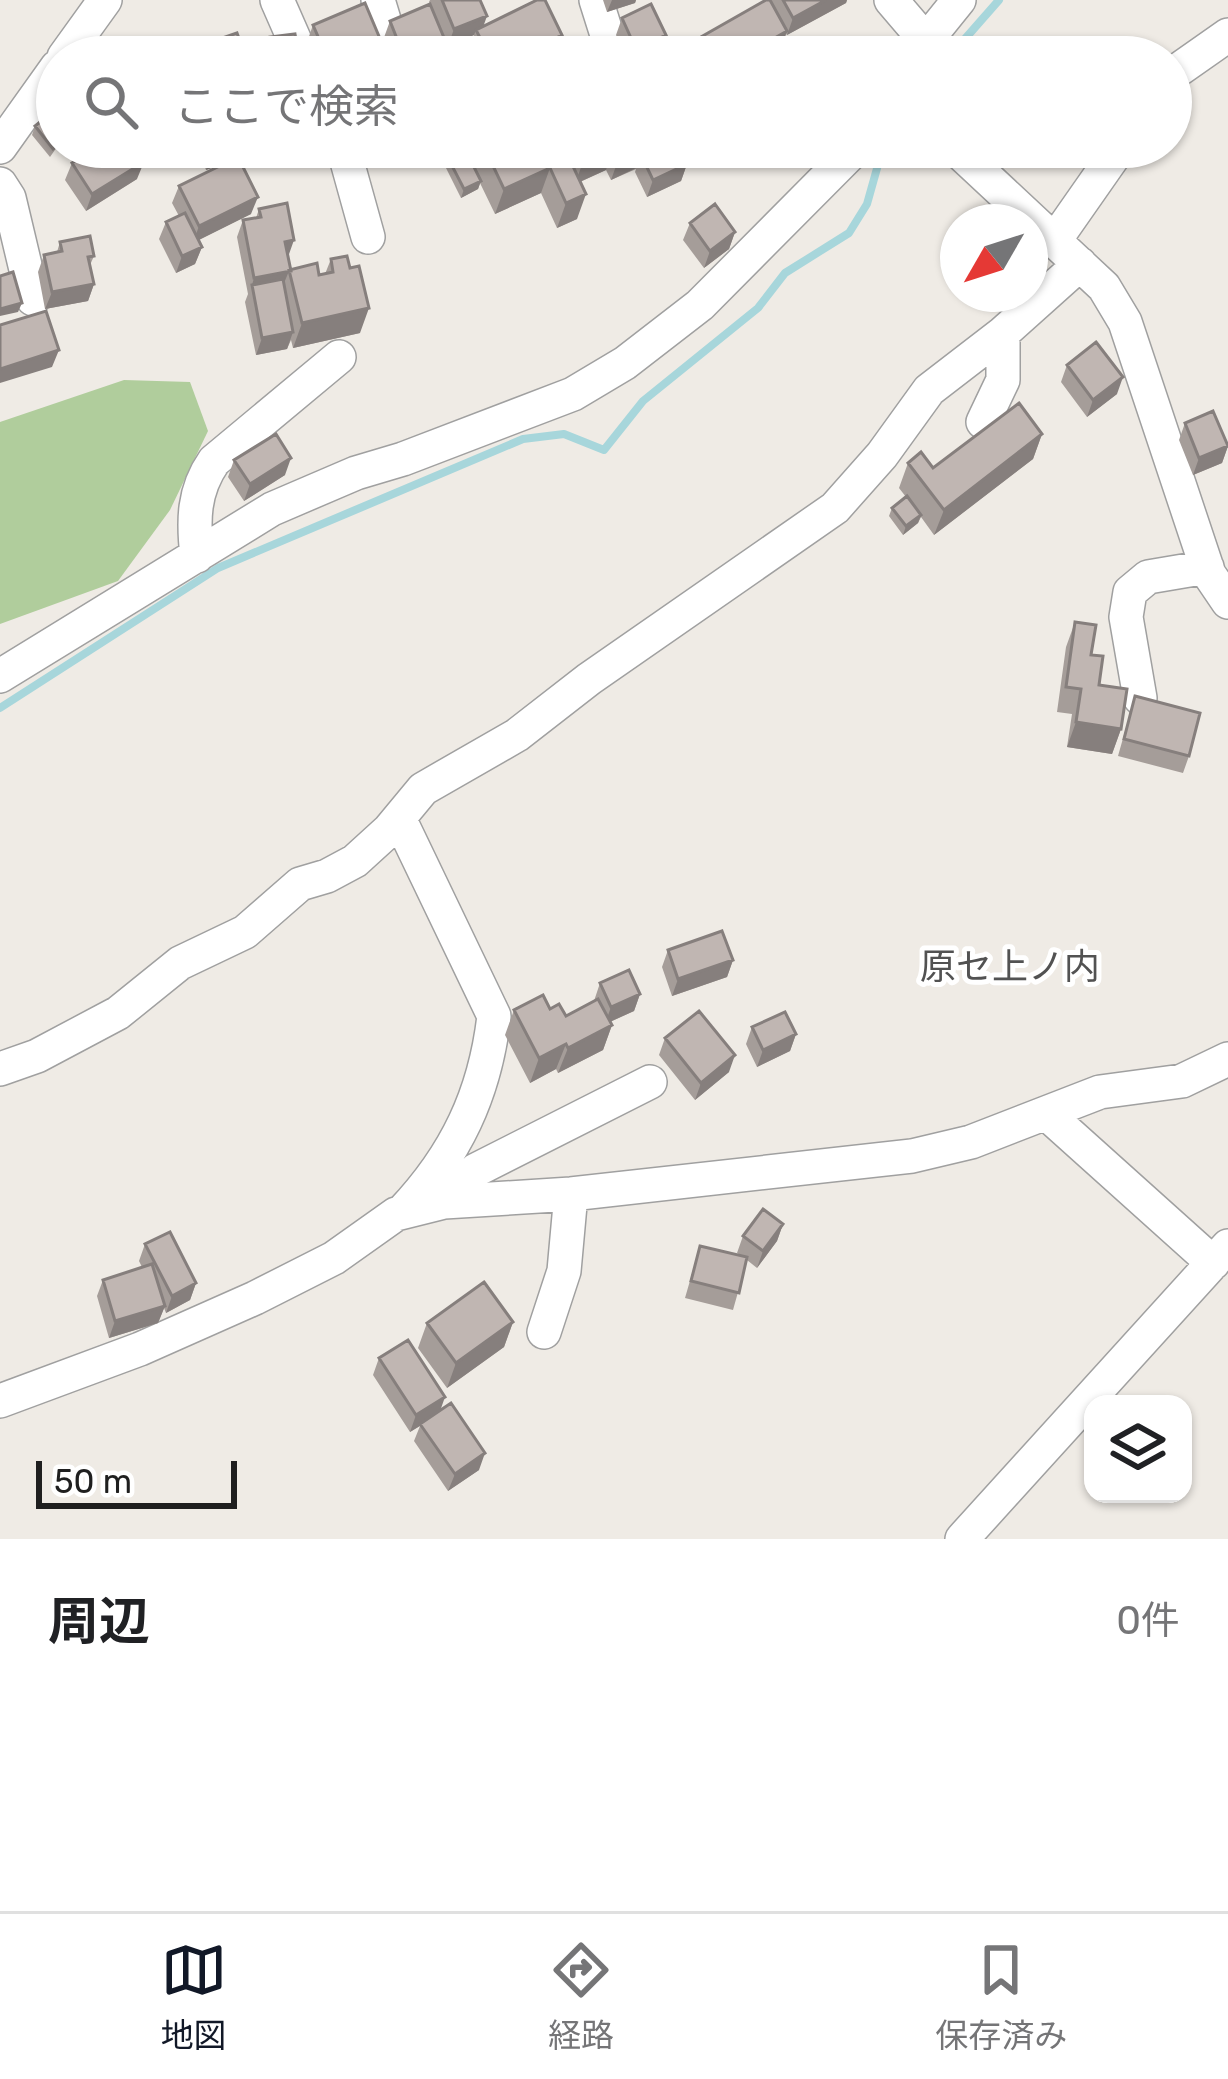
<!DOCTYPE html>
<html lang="ja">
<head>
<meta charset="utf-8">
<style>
  body { margin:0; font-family:Rubik,"Noto Sans JP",sans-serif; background:#f6f6f6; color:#202124 }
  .controls { position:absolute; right:36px; bottom:36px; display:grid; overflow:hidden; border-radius:24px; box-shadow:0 3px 9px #0004 }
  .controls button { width:108px; height:108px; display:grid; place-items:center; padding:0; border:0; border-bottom:3px solid #e0e0e0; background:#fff; color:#202124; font:60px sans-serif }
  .compass { position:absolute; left:940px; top:204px; width:108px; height:108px; border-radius:50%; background:#fff; box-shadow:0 3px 9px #0004; rotate:231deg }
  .scale { position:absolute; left:36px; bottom:30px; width:201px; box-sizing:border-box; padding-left:12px; border:6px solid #1f1f1f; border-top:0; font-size:33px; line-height:42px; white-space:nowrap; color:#1f1f1f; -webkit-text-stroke:9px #fff; paint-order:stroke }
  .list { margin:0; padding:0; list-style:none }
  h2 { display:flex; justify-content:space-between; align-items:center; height:156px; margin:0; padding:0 48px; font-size:51px }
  h2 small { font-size:39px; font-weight:400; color:#757577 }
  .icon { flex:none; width:66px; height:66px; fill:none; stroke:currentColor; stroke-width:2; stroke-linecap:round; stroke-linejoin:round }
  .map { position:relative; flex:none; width:1228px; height:1539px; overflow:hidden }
  .search { position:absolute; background:#fff; box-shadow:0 3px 9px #0004; left:36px; right:36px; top:36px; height:132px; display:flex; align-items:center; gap:30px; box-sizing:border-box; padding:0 42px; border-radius:66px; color:#757577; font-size:45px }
  .sheet { height:372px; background:#fff }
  nav { display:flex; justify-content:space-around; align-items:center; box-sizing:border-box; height:168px; border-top:3px solid #e0e0e0; background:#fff; font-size:33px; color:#757577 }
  nav a { display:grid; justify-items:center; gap:6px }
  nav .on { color:#111827 }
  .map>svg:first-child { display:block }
  .forest { fill:#b0cd9c }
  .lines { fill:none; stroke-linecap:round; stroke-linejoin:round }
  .stream { stroke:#a7d6db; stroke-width:8 }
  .minor-casing { stroke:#a0a0a0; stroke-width:36 }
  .minor { stroke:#fff; stroke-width:33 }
  .wall { fill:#a59d99 }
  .shaded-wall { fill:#867f7d }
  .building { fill:#c0b6b2; stroke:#867f7d; stroke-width:3 }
  .labels { text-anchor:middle; stroke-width:10; stroke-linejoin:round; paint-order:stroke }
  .quarter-label { font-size:36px; fill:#525252; stroke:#fff }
</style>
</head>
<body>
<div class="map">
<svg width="1228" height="1539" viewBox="0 0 1228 1539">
  <rect width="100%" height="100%" fill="#efebe5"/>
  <!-- forest -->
  <path class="forest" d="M124,380L190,382L208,431L170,510L118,581L0,624V422Z"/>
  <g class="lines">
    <!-- stream -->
    <path class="stream" d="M949,57L999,0
      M0,708L218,568L523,439L564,434L604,450L643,401L758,308L785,273L849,233L867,204L883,147"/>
    <defs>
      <path id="minor" d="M277,0L302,57
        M378,0L384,20
        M596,0L614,57
        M891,0L926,41
        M64,57L105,0
        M913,57L959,0
        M1171,75L1228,35
        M0,147L57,67
        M343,147L368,237
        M954,147L1104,287L1125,322L1209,574L1228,602
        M0,184L9,198L33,299
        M1055,240L1120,147
        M983,422L1003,380V333
        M197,556C193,521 193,491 214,461L339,357
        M0,676L272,509L356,473L403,459L573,394L625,363L700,305L857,147
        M1140,698L1126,617L1130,592L1148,577L1207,567
        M399,818L494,1016C485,1094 456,1155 402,1212
        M0,1069L37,1056L118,1013L180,963L245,932L300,884L327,876L355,861L389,830L423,789L517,735L589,679L835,508L882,455L929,390L1003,333L1080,264
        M1046,1113L1213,1263
        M444,1202L476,1170L650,1082
        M544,1332L564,1271L571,1194
        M0,1401L140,1349L255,1298L334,1258L396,1214L444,1202L571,1194L912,1156L971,1142L1100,1092L1182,1081L1228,1059
        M962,1539L1228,1246"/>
    </defs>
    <!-- minor casing -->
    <use href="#minor" class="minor-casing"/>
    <!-- minor -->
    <use href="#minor" class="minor"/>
  </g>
  <!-- wall -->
  <path class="wall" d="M430,0H480L483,26L562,35L556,52L546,57H475L470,47L474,35L448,46L429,2Z
    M603,0H636L635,3L607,12Z
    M772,0H847L846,3L787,35L786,34L778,56L776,57H676L678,50Z
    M622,18L660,52L649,57H626L616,35Z
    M390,21L452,57H314L307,42L313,25L382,43Z
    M270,37L299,57H265Z
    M35,126L57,147L50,157L32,135Z
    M92,147H134L137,179L86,211L65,180L72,163L91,151Z
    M197,147H228L251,214L198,240L202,247L195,264L176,273L159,239L166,222L179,216L172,203L179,186L225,163L206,170Z
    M480,147H679L687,164L681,181L647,197L635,172L636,169L611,180L606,170L580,182L577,219L557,228L541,193L495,214L480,183L478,189L461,198L446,168L449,160L473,166Z
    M259,209L288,257L291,269L319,275L325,274L331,259L360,333L293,348L291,340L287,349L256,355L245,302L248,294L237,237L243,220L256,218Z
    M690,223L735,232L729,249L704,268L683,240Z
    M60,242L94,256L90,265L94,284L88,301L45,309L38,272L44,255L57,252Z
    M1067,365L1117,394L1087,417L1061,382Z
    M1185,423L1228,446L1222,463L1193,475L1179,440Z
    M1042,434L1033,459L934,535L921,517L918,523L903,535L889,516L892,508L906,497L899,488L908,463L933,468Z
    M234,460L285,475L244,501L228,477Z
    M1075,622L1091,655L1099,685L1121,729L1112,754L1067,747L1072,714L1057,712L1066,647Z
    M1135,696L1189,756L1183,773L1118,756Z
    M668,950L733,960L727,977L672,996L662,967Z
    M600,983L640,994L634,1011L610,1022L612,1025L603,1050L558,1073L556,1069L530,1083L505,1035L514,1010L550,1009L566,1016L594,1001Z
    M752,1027L796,1034L790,1051L757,1067L746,1044Z
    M665,1038L729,1072L695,1100L659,1055Z
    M783,1224L777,1241L757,1268L747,1260L733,1310L685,1298L700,1246L740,1255L737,1253L743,1236Z
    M145,1244L196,1283L190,1300L166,1313L164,1308L158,1323L109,1338L97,1296L103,1280L142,1267L139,1261Z
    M513,1322L504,1347L447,1388L418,1348L427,1323Z
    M379,1358L440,1411L479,1470L448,1491L414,1441L420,1426L410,1432L373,1375Z"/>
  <!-- shaded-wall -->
  <path class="shaded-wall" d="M612,0H636L635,3L607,12Z
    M826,0H847L846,3L787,35L793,18Z
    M487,16L481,33L476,30L474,35L448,46L454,29Z
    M787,31L778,56L776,57H741Z
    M562,35L556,52L546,57H517Z
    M666,35L660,52L649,57H634L636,49Z
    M228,147H236L231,161L206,170L212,153Z
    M610,147H614L606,170L575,184L584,159Z
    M638,147H676L641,155L636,168L611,180L620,155Z
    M144,162L137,179L86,211L92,194Z
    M687,164L681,181L647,197L653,180Z
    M550,168L541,193L495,214L504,189Z
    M481,181L478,189L461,198L464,189Z
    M586,194L577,219L557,228L566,203Z
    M258,197L251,214L193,243L199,226Z
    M735,232L729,249L704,268L710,251Z
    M294,240L288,257L285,242Z
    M202,247L195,264L176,273L182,256Z
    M289,271L282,288L252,285L254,278Z
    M94,284L88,301L45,309L52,292Z
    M22,303L18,312L0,316V309Z
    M369,308L360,333L293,348L302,323Z
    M293,332L287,349L256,355L262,338Z
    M59,350L52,367L0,383V369Z
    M1123,377L1117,394L1087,417L1093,400Z
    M1042,434L1033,459L934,535L944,510Z
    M1228,446L1222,463L1193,475L1199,458Z
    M291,458L285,475L244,501L250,484Z
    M921,515L918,523L903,535L906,526Z
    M1076,722L1121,729L1112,754L1067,747Z
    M733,960L727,977L672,996L678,979Z
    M640,994L634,1011L605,1024L611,1007Z
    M612,1025L603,1050L558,1073L568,1048Z
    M796,1034L790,1051L757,1067L763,1050Z
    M566,1044L556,1069L530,1083L539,1058Z
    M735,1055L729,1072L695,1100L701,1083Z
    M783,1224L777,1241L757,1268L763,1251Z
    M196,1283L190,1300L166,1313L172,1296Z
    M165,1306L158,1323L109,1338L115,1321Z
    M513,1322L504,1347L447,1388L456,1363Z
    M445,1397L439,1414L410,1432L416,1415Z
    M485,1453L479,1470L448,1491L455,1474Z"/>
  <!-- building -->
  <path class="building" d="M442,0H480L487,16L454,29Z
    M537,0H545L562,35L517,57H490L476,30Z
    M766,0H770L787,31L741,57H682L678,50Z
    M783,0H826L793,18Z
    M365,3L386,53L376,57H327L313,25Z
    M430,4L452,57H390L389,54L401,49L390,21Z
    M651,4L666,35L636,49L622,18Z
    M237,33L246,57H190L188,50Z
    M295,34L299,57H273L270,37Z
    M54,111L57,115V146L53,149L35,126Z
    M97,147H134L144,162L92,194L72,163Z
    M210,147H228L212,153Z
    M484,147H564L586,194L566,203L550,168L504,189Z
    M579,147H610L584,159Z
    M616,147H638L620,155Z
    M658,147H679L687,164L653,180L641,155Z
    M466,151L481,181L464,189L449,160Z
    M238,157L258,197L199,226L179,186Z
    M287,203L294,240L285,242L291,271L254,278L243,220L261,217L259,209Z
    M715,204L735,232L710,251L690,223Z
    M185,213L202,247L182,256L166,222Z
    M90,236L94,256L88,257L94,284L52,292L44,255L62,251L60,242Z
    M347,256L350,268L359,266L369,308L302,323L289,270L317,263L319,275L333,272L331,259Z
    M13,272L22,303L0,309V276Z
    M283,279L293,332L262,338L252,285Z
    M46,311L59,350L0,369V325Z
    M1096,342L1123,377L1093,400L1067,365Z
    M1019,403L1042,434L944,510L908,463L921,452L933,468Z
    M1213,411L1228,446L1199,458L1185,423Z
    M276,434L291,458L250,484L234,460Z
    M907,496L921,515L906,526L892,508Z
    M1075,622L1096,625L1091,655L1103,656L1099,685L1127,689L1121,729L1076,722L1081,689L1066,687Z
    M1135,696L1200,713L1189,756L1124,739Z
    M722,931L733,960L678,979L668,950Z
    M629,970L640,994L611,1007L600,983Z
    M543,995L550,1009L559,1004L566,1016L598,999L612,1025L568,1048L566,1044L539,1058L514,1010Z
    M699,1011L735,1055L701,1083L665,1038Z
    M785,1012L796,1034L763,1050L752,1027Z
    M763,1209L783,1224L763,1251L743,1236Z
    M170,1232L196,1283L172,1296L145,1244Z
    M700,1246L747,1257L739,1293L691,1281Z
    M152,1264L165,1306L115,1321L103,1280Z
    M484,1282L513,1322L456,1363L427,1323Z
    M408,1340L445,1397L416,1415L379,1358Z
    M451,1403L485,1453L455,1474L420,1424Z"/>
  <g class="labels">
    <!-- quarter labels -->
    <g class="quarter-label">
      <text x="1010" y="979">原セ上ノ内</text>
    </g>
  </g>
</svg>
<div class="controls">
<button><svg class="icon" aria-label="layers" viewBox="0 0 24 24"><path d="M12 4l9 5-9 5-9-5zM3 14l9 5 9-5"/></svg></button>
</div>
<svg class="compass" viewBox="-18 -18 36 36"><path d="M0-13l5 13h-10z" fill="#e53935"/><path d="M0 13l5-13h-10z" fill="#757577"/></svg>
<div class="scale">50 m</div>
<div class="search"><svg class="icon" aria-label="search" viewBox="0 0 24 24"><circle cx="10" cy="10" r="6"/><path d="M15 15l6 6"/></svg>ここで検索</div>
</div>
<section class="sheet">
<h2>周辺<small>0件</small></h2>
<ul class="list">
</ul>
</section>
<nav>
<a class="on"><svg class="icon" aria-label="map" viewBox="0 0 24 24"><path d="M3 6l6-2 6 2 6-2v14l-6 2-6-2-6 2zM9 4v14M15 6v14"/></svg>地図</a>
<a><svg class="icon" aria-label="directions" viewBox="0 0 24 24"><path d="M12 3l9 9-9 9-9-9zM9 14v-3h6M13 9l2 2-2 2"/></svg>経路</a>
<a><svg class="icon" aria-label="saved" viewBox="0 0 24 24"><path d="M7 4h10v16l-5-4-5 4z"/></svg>保存済み</a>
</nav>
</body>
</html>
